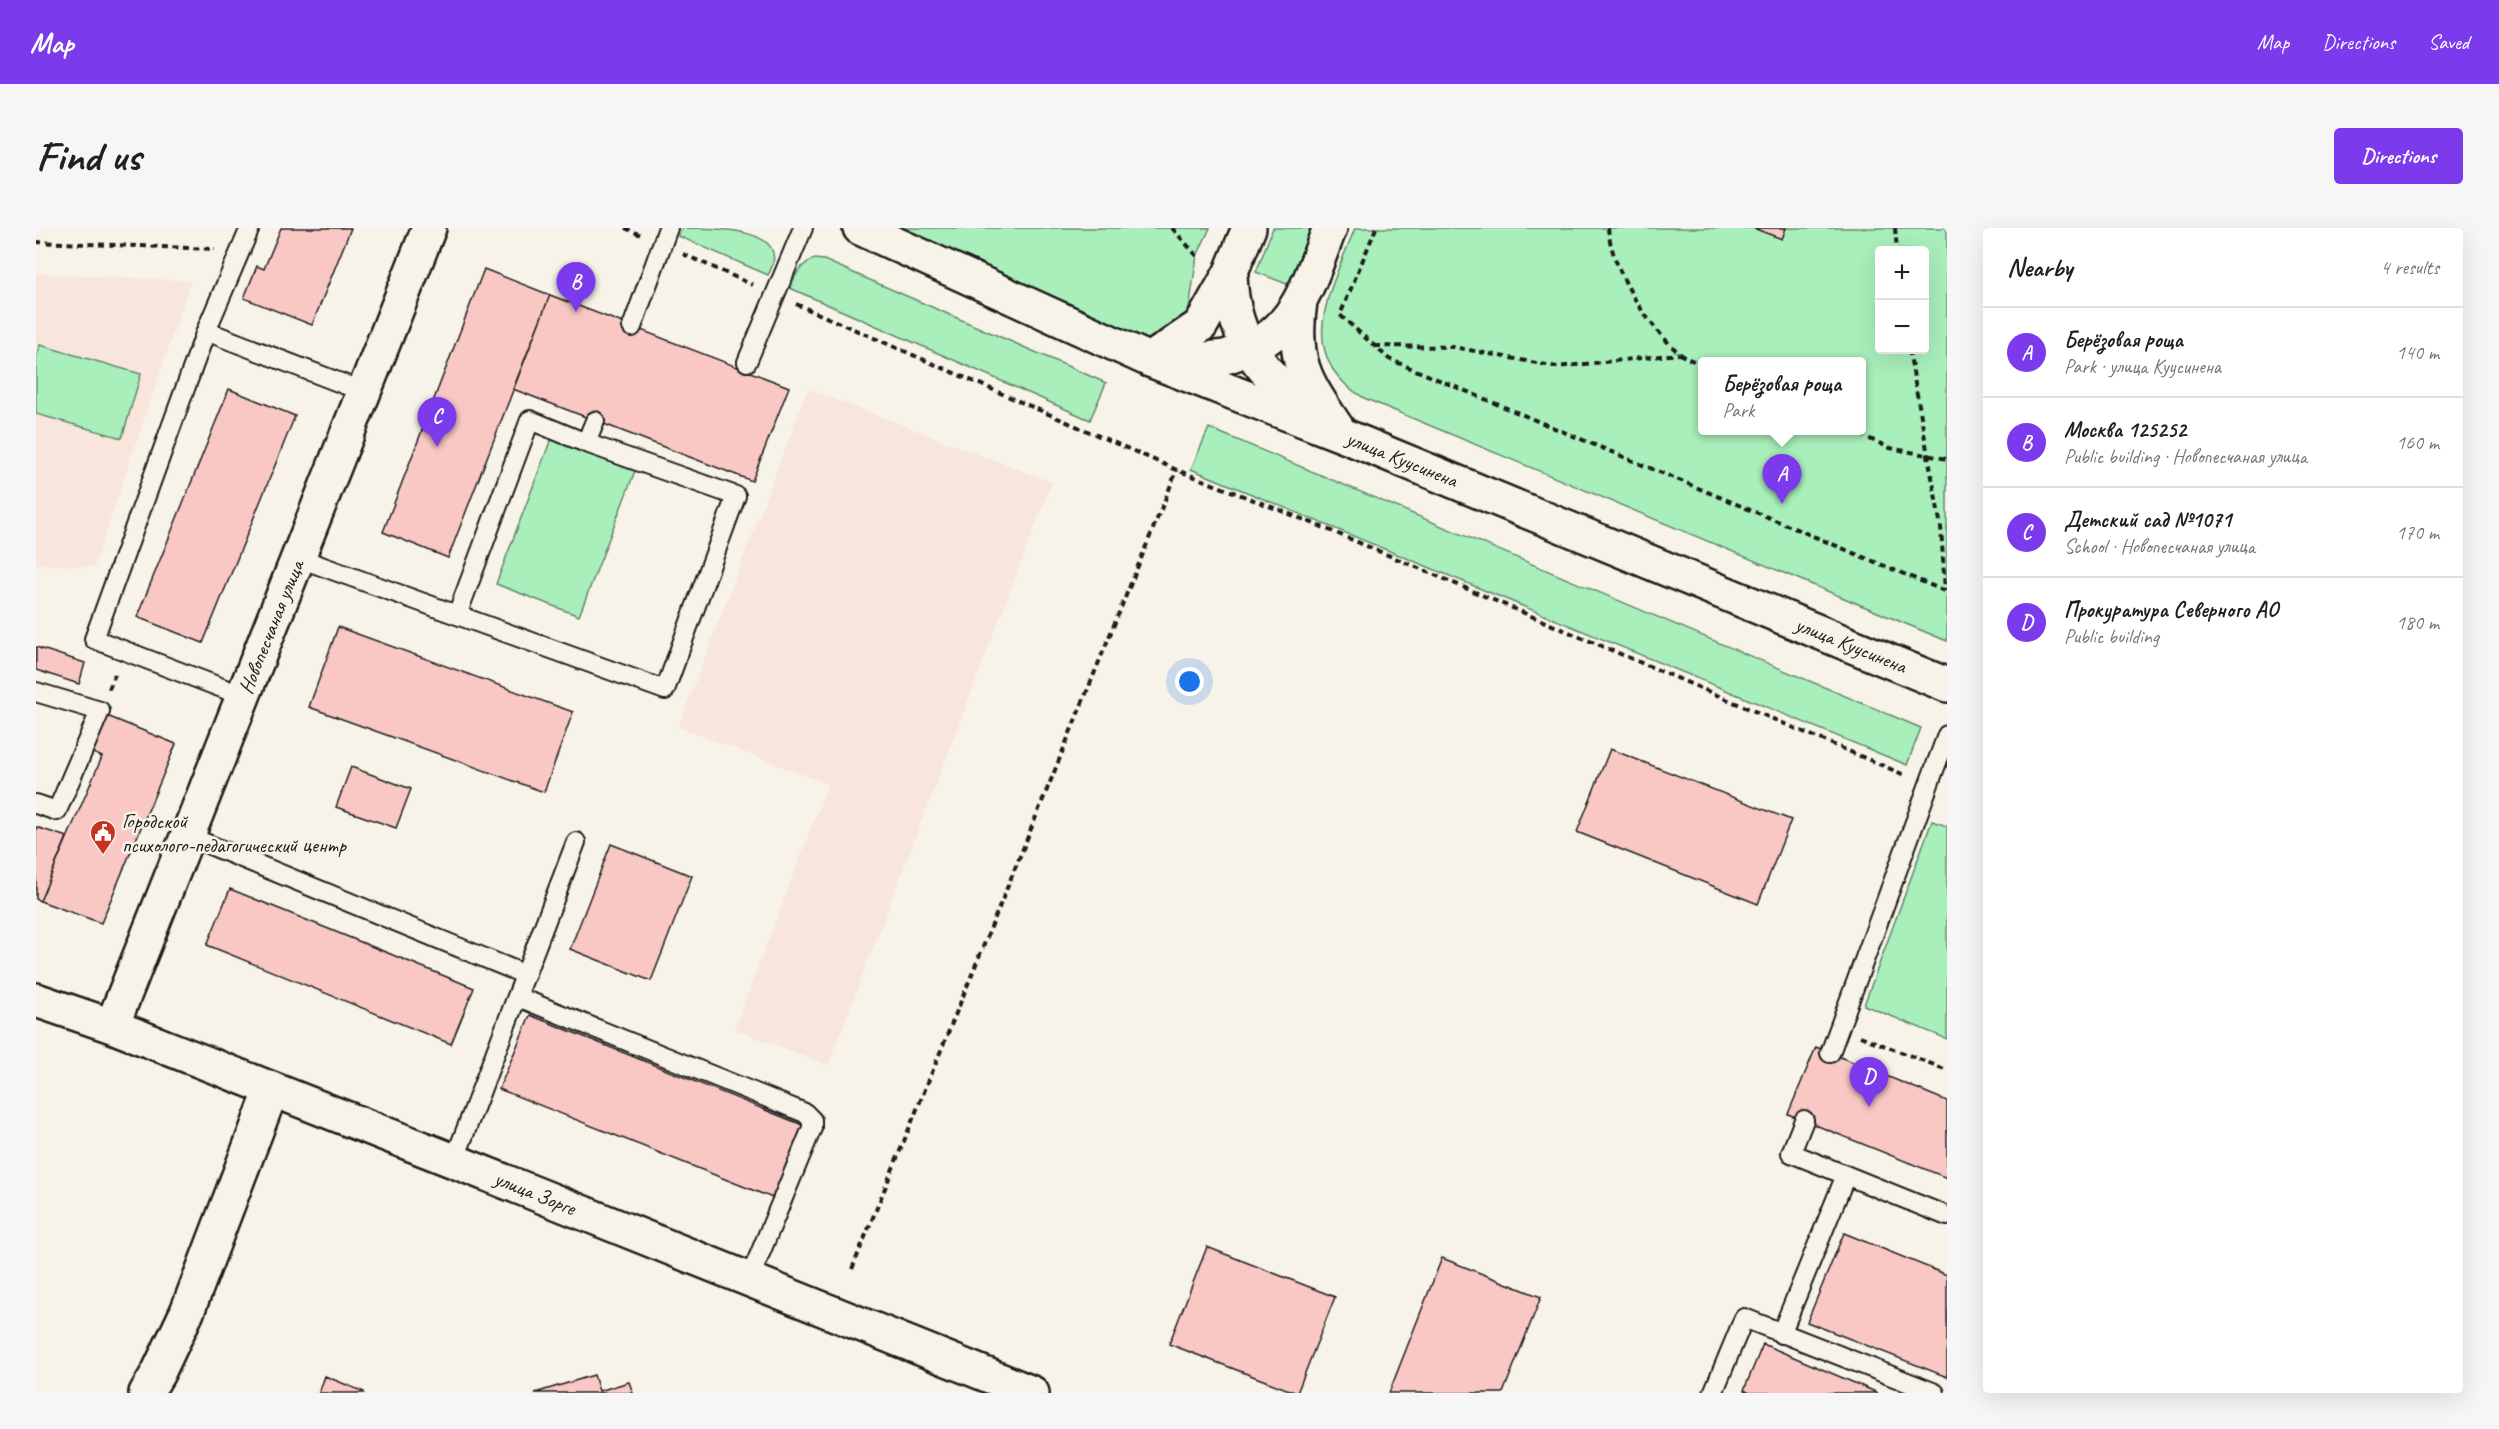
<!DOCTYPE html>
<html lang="en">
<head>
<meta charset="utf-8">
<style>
  body { margin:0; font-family:Caveat,sans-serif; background:#f6f6f6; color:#202124 }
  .controls { position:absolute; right:18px; top:18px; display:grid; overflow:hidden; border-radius:6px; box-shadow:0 6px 24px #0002 }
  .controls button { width:54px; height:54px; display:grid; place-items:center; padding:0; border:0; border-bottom:2px solid #e0e0e0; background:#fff; color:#202124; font:30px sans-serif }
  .you { position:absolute; left:1154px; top:454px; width:21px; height:21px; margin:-15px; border:4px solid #fff; border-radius:50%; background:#1a73e8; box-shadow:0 0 0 9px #1a73e833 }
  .badge { display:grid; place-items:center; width:39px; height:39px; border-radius:50%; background:#7c3aed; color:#fff; font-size:20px; font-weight:700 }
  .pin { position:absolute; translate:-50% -50px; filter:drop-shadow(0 2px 3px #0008) }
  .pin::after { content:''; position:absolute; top:32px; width:21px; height:18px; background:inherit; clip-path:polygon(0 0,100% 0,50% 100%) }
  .popup { position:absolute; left:1662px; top:129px; width:168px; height:78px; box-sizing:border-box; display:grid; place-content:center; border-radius:6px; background:#fff; filter:drop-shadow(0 2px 4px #0005); font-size:20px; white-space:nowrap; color:#757577 }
  .popup b { font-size:22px; color:#202124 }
  .popup::after { content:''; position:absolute; left:50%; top:100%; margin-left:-12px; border:12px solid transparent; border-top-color:#fff }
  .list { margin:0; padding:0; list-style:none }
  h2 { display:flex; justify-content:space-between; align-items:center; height:78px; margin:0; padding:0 24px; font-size:26px }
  h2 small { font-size:20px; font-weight:400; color:#757577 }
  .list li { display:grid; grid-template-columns:39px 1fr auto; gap:18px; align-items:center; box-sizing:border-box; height:90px; padding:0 24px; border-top:2px solid #e0e0e0 }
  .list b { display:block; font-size:22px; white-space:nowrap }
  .list p { margin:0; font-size:20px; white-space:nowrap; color:#757577 }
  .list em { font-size:20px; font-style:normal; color:#757577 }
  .map { position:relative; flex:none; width:1911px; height:1165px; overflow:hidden; border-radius:6px }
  header { display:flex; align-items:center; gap:36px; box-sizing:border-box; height:84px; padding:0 30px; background:#7c3aed; color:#fff }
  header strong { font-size:28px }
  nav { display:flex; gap:33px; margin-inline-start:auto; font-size:21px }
  .intro { display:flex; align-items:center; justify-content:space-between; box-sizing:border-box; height:144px; padding:0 36px }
  h1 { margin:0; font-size:42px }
  .button { padding:15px 27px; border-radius:6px; background:#7c3aed; color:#fff; font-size:21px; font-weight:700 }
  main { display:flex; gap:36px; padding:0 36px }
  aside { flex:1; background:#fff; border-radius:6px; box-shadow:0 6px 24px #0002 }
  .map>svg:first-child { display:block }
  .built { fill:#f8e6dd }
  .green { fill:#a8efbb; stroke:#62866c; stroke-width:1.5; fill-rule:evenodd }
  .building { fill:#f9c8c4; stroke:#1c1c1c; stroke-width:1.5 }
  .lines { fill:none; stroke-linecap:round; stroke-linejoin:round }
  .lane-casing { stroke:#1c1c1c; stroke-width:22 }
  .street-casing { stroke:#1c1c1c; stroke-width:38 }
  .secondary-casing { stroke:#1c1c1c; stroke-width:38 }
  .path { stroke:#1c1c1c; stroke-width:4; stroke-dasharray:6 4.5; stroke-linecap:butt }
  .lane { stroke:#f7f3e8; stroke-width:18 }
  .street { stroke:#f7f3e8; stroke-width:33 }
  .secondary { stroke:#f7f3e8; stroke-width:33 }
  .labels { text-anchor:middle; stroke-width:5; stroke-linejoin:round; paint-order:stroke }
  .street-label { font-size:21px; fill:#1c1c1c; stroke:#f7f3e8 }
  .poi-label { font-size:21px; fill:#1c1c1c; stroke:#f7f3e8; text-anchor:start }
</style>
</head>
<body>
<header>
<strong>Map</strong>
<nav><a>Map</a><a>Directions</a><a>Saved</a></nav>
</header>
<div class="intro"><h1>Find us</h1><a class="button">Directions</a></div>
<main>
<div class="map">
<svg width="1911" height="1165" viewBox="0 0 1911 1165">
  <rect width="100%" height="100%" fill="#f7f3e8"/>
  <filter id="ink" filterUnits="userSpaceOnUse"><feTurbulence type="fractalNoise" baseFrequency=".0167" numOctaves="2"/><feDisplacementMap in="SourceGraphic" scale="12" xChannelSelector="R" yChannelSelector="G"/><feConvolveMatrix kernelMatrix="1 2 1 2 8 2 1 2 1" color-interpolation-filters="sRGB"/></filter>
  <g filter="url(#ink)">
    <!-- built -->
    <path class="built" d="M0,45L155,53L58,339L0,336Z
      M772,161L1016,254L792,837L698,801L792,556L642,499Z"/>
    <!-- green -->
    <path class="green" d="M646,0C682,0 759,0 732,47L642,8Z
      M845,0H1174L1161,28L1153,81L1142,99L1122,112H1097Z
      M1237,0H1279L1256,58L1220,44Z
      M1319,0H1911V413L1328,170C1255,127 1296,60 1319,0ZM1844,22H1888V122H1844ZM1666,134H1826V202H1666Z
      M778,31L788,32L1070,155L1054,192L754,60C760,46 764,37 778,31Z
      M4,117L105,146L86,210L0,186V131Z
      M1173,200L1885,500L1871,537L1155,241Z
      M515,211L599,243L543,388L460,356Z
      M1896,593L1911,598V811L1828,777Z"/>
    <!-- building -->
    <path class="building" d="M245,0H315L276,97L208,70L221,38L228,41Z
      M1717,0H1750L1746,11Z
      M448,41L514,67L412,330L347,304Z
      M514,67L753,159L716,253L477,161Z
      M193,161L259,188L167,415L101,389Z
      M302,399L537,484L508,564L273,479Z
      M0,419L49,435L43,456L0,442Z
      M71,488L140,516L65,695L4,673L66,529L55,524Z
      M1574,521L1755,592L1722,676L1541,604Z
      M315,539L375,561L360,600L300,579Z
      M0,599L31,609L4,673L0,671Z
      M575,616L656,648L615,753L534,721Z
      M194,661L438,760L415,816L171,717Z
      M494,787L769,898L739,971L463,861Z
      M1780,819L1911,873V950L1752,886Z
      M1808,1005L1911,1047V1149L1771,1094Z
      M1171,1019L1299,1069L1261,1165L1133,1116Z
      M1406,1030L1505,1069L1467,1165H1353Z
      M1727,1116L1842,1165H1714L1708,1162Z
      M558,1147L563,1163L593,1154L597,1165H499Z
      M289,1148L328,1164V1165H283Z"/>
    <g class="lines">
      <defs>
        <path id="lane" d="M214,0L170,103L328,164
          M596,99L632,0
          M170,103L58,411L207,468
          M711,134L767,0
          M550,215L559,193
          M263,330L629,462L700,268L550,215L494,192L421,387
          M0,464L64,483L21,583L0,576
          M152,608L490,747
          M482,769L769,885L776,892V900L713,1052
          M1794,825L1911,507
          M1768,892L1755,925L1911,988
          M418,933L540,614
          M1745,1106L1810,947
          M1677,1165L1708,1090L1899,1165"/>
        <path id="street" d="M1194,46C1196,124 1237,154 1294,198
          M1114,132L1165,97L1194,46L1213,0"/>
        <path id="secondary" d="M824,0L1114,132L1316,211L1911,457
          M1264,73C1255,137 1271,155 1305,206
          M1127,131C1147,131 1168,132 1188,129C1195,128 1203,124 1210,121C1262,103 1275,47 1294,0
          M0,772L76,798L418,933L996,1165
          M76,798L393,0
          M110,1165L122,1145L151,1084L236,861"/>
      </defs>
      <!-- lane casing -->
      <use href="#lane" class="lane-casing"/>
      <!-- street casing -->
      <use href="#street" class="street-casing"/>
      <!-- secondary casing -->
      <use href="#secondary" class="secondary-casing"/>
      <!-- path -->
      <path class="path" d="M589,0L605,7
        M1136,0L1161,28
        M1340,0L1304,87L1353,131L1911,364
        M1572,0C1576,43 1610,95 1642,124C1648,130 1659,133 1666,137
        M1859,0L1861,22
        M0,14L179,21
        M647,26L717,57
        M760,76L1141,242L1279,296L1871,548
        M1339,118L1418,119L1521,139L1643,126
        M1873,122L1905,299L1909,363
        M1814,202L1854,220L1911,231
        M73,461L79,446
        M1824,808L1911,842
        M816,1041L1141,242"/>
      <!-- lane -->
      <use href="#lane" class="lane"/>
      <!-- street -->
      <use href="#street" class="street"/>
      <!-- secondary -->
      <use href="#secondary" class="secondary"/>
    </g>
  </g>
  <!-- icons -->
  <defs>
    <symbol id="civic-pin" viewBox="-11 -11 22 30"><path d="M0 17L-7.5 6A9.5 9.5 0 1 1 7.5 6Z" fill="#c8321e" stroke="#f7f3e8"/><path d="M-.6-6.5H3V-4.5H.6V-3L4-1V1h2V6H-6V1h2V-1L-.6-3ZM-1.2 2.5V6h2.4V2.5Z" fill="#fff"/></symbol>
  </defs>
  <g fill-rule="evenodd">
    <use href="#civic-pin" x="52" y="590" width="30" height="40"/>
  </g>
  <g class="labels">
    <!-- street labels -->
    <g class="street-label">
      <text transform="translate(1366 231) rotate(22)" y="7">улица Куусинена</text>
      <text transform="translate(235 399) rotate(-68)" y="7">Новопесчаная улица</text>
      <text transform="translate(1815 417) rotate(22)" y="7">улица Куусинена</text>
      <text transform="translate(499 965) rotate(22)" y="7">улица Зорге</text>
    </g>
    <!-- poi labels -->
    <g class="poi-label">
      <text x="86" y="600">Городской<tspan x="86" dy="24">психолого-педагогический центр</tspan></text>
    </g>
  </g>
</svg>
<div class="controls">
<button>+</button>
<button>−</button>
</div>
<div class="you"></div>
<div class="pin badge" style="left:1746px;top:276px">A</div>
<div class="popup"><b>Берёзовая роща</b>Park</div>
<div class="pin badge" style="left:540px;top:84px">B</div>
<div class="pin badge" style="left:401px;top:219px">C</div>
<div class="pin badge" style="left:1833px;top:879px">D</div>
</div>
<aside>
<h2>Nearby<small>4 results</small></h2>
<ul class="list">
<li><span class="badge">A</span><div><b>Берёзовая роща</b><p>Park · улица Куусинена</p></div><em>140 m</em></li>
<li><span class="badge">B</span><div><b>Москва 125252</b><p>Public building · Новопесчаная улица</p></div><em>160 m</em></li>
<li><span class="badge">C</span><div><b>Детский сад №1071</b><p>School · Новопесчаная улица</p></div><em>170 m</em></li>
<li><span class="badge">D</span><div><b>Прокуратура Северного АО</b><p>Public building</p></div><em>180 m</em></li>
</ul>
</aside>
</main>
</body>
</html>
